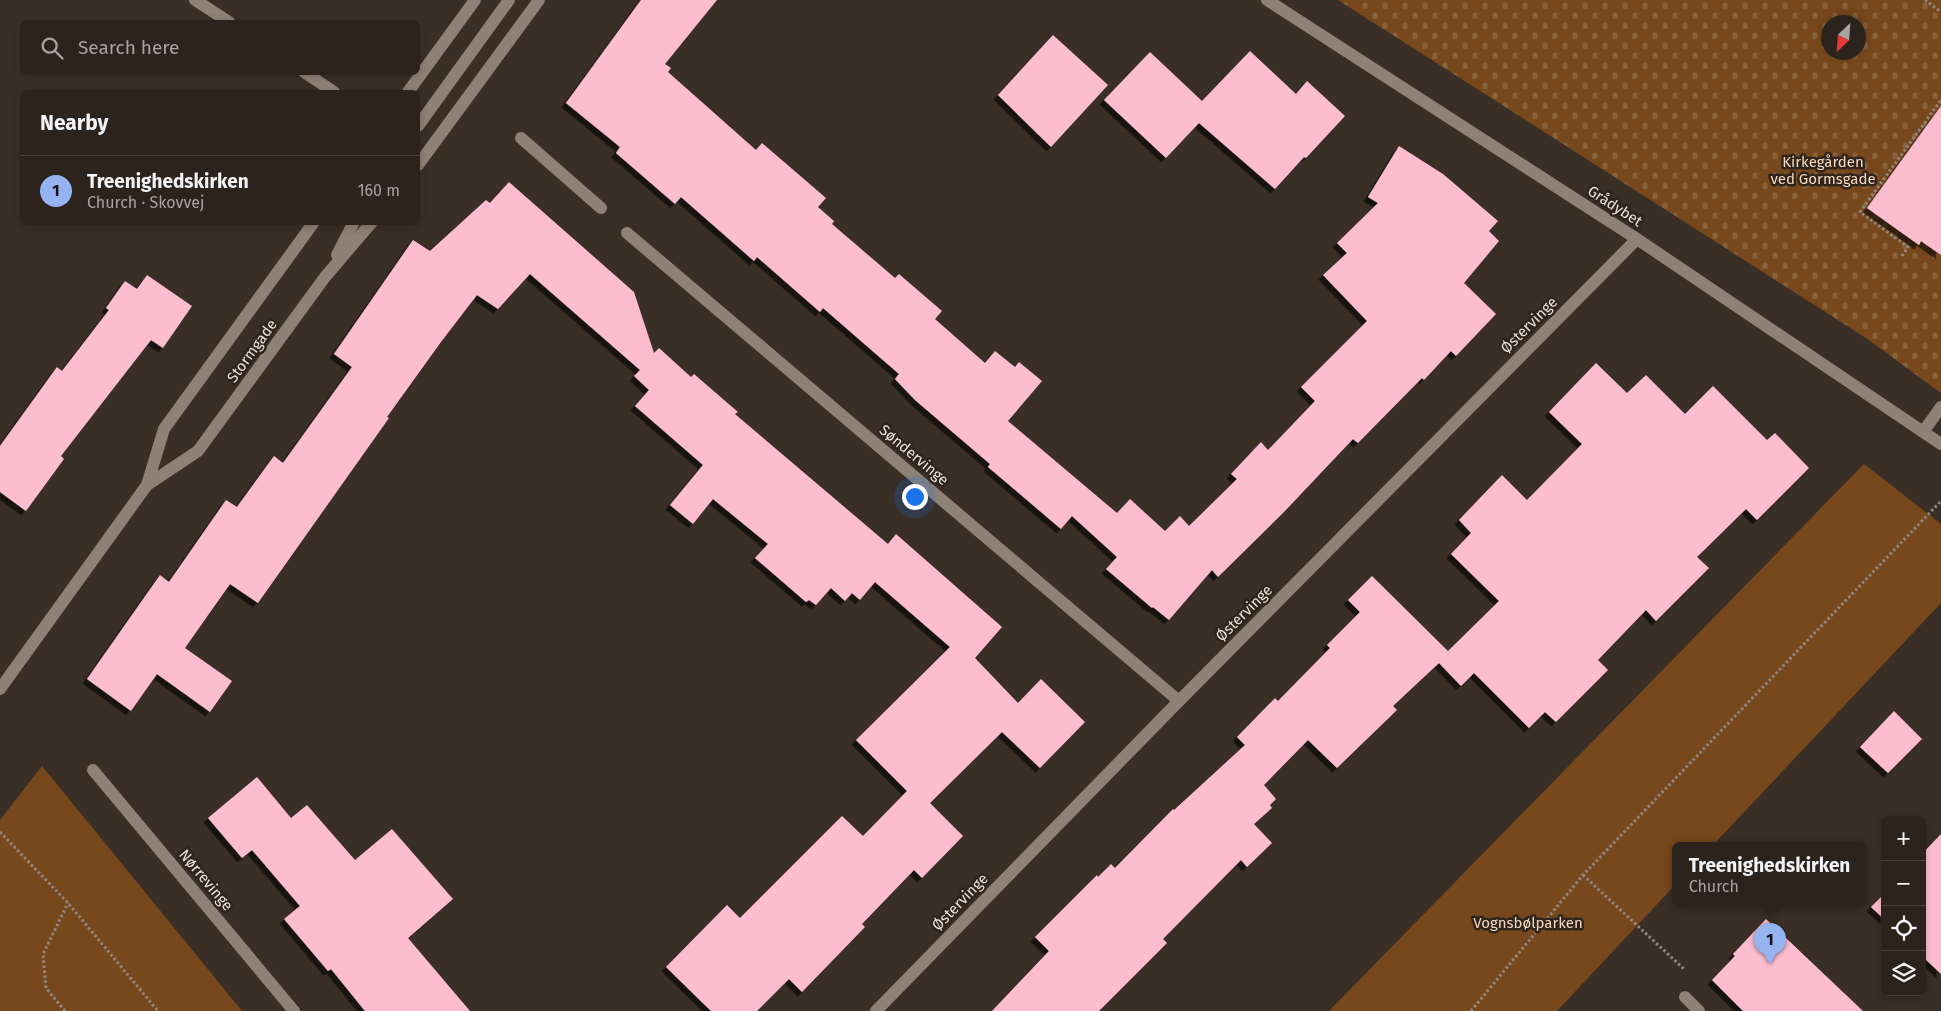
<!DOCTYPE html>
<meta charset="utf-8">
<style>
:root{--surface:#2c231c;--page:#382f29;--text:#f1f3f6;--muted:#a6a4a3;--line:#48403b;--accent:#95b2f1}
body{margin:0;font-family:"Fira Sans",sans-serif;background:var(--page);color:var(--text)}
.controls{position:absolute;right:15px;bottom:15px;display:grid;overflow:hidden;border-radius:8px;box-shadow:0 2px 8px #0003}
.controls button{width:45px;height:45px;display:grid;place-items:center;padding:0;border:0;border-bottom:1px solid var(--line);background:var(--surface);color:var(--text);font:25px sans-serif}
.compass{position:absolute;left:1821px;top:15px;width:45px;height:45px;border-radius:50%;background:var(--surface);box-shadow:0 2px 8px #0003;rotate:205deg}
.you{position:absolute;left:914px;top:496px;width:18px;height:18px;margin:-12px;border:4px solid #fff;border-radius:50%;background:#1a73e8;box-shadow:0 0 0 8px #1a73e833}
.badge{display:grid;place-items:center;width:32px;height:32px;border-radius:50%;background:var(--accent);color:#111;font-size:16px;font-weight:700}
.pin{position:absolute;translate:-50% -41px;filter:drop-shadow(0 1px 2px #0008)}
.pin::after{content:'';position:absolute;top:26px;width:18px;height:15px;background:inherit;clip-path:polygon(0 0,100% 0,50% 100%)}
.popup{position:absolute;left:1672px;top:842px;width:195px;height:65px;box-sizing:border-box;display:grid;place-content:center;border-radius:8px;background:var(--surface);filter:drop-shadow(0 1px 4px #0005);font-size:16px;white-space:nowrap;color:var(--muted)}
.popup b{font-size:19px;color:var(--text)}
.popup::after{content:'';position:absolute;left:50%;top:100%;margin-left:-10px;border:10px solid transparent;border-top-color:var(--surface)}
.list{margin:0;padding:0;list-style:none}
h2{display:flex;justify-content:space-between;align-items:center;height:65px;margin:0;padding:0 20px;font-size:21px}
h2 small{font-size:16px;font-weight:400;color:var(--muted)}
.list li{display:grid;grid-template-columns:32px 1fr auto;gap:15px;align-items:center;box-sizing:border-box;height:70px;padding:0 20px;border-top:1px solid var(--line)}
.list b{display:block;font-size:19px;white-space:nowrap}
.list p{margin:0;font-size:16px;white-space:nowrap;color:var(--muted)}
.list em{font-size:16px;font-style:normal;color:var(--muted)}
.icon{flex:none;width:28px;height:28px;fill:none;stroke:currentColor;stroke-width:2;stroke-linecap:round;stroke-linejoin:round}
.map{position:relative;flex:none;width:1941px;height:1011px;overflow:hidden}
.search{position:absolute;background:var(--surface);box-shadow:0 2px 8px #0003;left:20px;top:20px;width:400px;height:55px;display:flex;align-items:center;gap:12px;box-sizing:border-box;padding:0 18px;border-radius:8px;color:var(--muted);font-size:19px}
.panel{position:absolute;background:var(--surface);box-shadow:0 2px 8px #0003;left:20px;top:90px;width:400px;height:135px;border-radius:8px}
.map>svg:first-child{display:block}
.cemetery{fill:url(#cemetery-stones);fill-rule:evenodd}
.park{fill:#77481c}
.building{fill:#fdbdd1;filter:url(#shadow)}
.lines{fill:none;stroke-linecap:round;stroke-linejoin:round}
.path{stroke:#918780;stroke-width:3;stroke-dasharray:2.5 2.5;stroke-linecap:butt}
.service{stroke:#8e8176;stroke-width:12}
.minor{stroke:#8e8176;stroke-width:12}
.tertiary{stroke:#8e8176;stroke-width:12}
.labels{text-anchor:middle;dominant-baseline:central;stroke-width:5;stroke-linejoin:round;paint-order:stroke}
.park-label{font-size:15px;fill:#fad9bf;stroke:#2f251c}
.street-label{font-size:15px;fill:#e9e2dc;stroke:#2f251c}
</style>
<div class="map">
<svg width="1941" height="1011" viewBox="0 0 1941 1011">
<defs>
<pattern id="cemetery-stones" width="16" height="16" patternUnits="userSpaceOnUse" patternTransform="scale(1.25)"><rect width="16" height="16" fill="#77481c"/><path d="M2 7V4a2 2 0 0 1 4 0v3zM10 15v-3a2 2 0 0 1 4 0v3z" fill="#8a623c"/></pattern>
<filter id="shadow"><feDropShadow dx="-4.5" dy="4.5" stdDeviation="0" flood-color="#0009"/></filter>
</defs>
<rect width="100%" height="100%" fill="#3a2f26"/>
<path class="cemetery" d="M1338,0H1941V393L1866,338ZM1828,22H1858V52H1828Z"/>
<g class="park">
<path d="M1864,464L1941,524V603L1713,845H1676V884L1557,1011H1329Z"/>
<path d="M42,766L242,1011H0V820Z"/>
</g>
<g class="building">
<path d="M641,0H717L665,64L671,68L668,72L756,150L762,143L826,198L818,207L834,221L832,224L895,278L899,274L942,311L935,319L985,363L995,351L1015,367L1019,362L1042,381L1008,421L1117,513L1130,499L1165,531L1180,516L1189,526L1237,479L1231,474L1261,442L1268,450L1315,401L1301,387L1367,321L1323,275L1347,253L1337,243L1378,203L1368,197L1399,146L1443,174L1498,221L1489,231L1499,241L1464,283L1496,314L1456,356L1451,351L1424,380L1422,378L1358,443L1353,439L1284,512L1218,577L1212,570L1169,620L1153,607L1152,608L1106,569L1117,557L1072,516L1061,529L988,467L990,464L915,400L895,379L899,374L823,308L820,312L757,257L754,261L681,197L675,204L616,153L620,147L566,103Z"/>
<path d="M1053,35L1108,85L1051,147L998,95Z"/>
<path d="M1250,51L1296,94L1307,81L1345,116L1306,158L1304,157L1275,189L1199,123L1166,158L1104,100L1150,52L1202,101Z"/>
<path d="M1941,106V255L1921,241L1919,245L1867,208Z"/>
<path d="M509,182L634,292L654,353L659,348L691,377L694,374L738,412L735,414L888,544L896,534L1002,627L975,658L1018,703L1041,679L1085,722L1040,768L1002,732L930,803L963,836L922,878L914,870L862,924L865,927L802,992L789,979L757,1011H711L666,967L727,905L740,918L842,816L863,836L907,791L856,740L950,647L875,582L860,600L852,593L845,601L831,588L816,605L809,600L806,602L755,558L768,544L713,499L693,524L670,505L703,465L635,406L649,390L634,376L640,370L530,274L498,309L477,295L441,342L387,417L389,418L258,603L230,584L185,648L232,681L210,712L157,674L131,711L87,679L160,575L169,582L226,500L237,507L274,456L283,463L352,367L334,354L413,240L430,251L486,200L490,203Z"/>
<path d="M147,275L192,306L163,348L151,340L61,456L64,459L26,511L0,492V446L57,367L62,371L109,310L106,308L125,281L137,289Z"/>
<path d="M1596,363L1627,393L1646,375L1685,414L1713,386L1767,440L1775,433L1809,468L1757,520L1746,509L1697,557L1709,568L1656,621L1646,610L1598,660L1608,670L1556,722L1545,712L1529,728L1474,673L1461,686L1439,663L1393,706L1397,710L1337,768L1308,740L1264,785L1276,799L1270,805L1272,808L1254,824L1272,843L1247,867L1241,860L1163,939L1167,943L1099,1011H992L1049,951L1035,937L1097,875L1098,877L1111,864L1115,868L1173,809L1174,810L1245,745L1237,737L1275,698L1278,701L1330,648L1327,645L1360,612L1348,600L1372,576L1448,651L1499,601L1451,554L1471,533L1459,520L1502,475L1527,500L1582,444L1549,412Z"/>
<path d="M1894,711L1922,739L1888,773L1860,747Z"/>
<path d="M257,777L291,818L307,805L355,860L392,829L453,899L408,938L470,1011H365L331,969L328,971L284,919L300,906L252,850L242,858L208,818Z"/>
<path d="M1941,834V974L1922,956V854Z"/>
<path d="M1885,893V920L1871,907Z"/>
<path d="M1766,919L1863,1011H1743L1712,980L1735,956L1733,954Z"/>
</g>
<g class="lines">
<g class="path">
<path d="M1925,0L1941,12"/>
<path d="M1902,256L1908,247L1860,212L1941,100"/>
<path d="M0,832L68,903L158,1011"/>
<path d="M1583,875L1685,970"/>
<path d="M65,1011L46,988L43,954L68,903"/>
<path d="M1471,1011L1583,875L1941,501"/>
</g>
<g class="service">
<path d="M195,0L229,22"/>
<path d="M304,72L334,92"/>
<path d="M1923,432L1941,407"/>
</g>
<g class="minor">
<path d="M521,138L601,208"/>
<path d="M627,233L1179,701"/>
<path d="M93,770L294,1011"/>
<path d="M1685,997L1699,1011"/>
<path d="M876,1011L1179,701L1637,239"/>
</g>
<g class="tertiary">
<path d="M1267,0L1637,239L1941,444"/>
<path d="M408,92L475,0"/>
<path d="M418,126L509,0"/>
<path d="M418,165L539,0"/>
<path d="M337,255L354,222"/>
<path d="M147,485L198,451L325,277L372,222"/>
<path d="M0,689L147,485L164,429L314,222"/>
</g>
</g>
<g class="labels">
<g class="park-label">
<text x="1823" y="162">Kirkegården<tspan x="1823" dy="17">ved Gormsgade</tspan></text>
<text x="1528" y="923">Vognsbølparken</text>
</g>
<g class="street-label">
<text transform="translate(1615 206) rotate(33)">Grådybet</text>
<text transform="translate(1529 325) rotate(-45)">Østervinge</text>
<text transform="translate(252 351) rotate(-54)">Stormgade</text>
<text transform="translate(914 455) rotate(40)">Søndervinge</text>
<text transform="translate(1244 613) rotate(-45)">Østervinge</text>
<text transform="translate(206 880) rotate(50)">Nørrevinge</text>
<text transform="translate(960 902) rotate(-46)">Østervinge</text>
</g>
</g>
</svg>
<div class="controls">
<button>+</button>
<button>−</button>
<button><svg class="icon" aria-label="locate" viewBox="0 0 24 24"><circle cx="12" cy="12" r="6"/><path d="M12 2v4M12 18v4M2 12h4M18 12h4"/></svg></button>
<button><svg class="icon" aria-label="layers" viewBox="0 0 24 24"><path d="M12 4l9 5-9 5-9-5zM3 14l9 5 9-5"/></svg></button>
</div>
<svg class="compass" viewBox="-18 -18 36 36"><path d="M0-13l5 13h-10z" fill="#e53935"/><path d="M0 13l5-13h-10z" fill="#a6a4a3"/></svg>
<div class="you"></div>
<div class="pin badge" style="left:1770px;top:964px">1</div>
<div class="popup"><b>Treenighedskirken</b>Church</div>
<div class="search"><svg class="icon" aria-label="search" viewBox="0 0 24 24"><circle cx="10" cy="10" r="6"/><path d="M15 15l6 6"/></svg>Search here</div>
<section class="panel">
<h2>Nearby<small></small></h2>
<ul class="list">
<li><span class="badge">1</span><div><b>Treenighedskirken</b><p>Church · Skovvej</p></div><em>160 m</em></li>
</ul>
</section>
</div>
